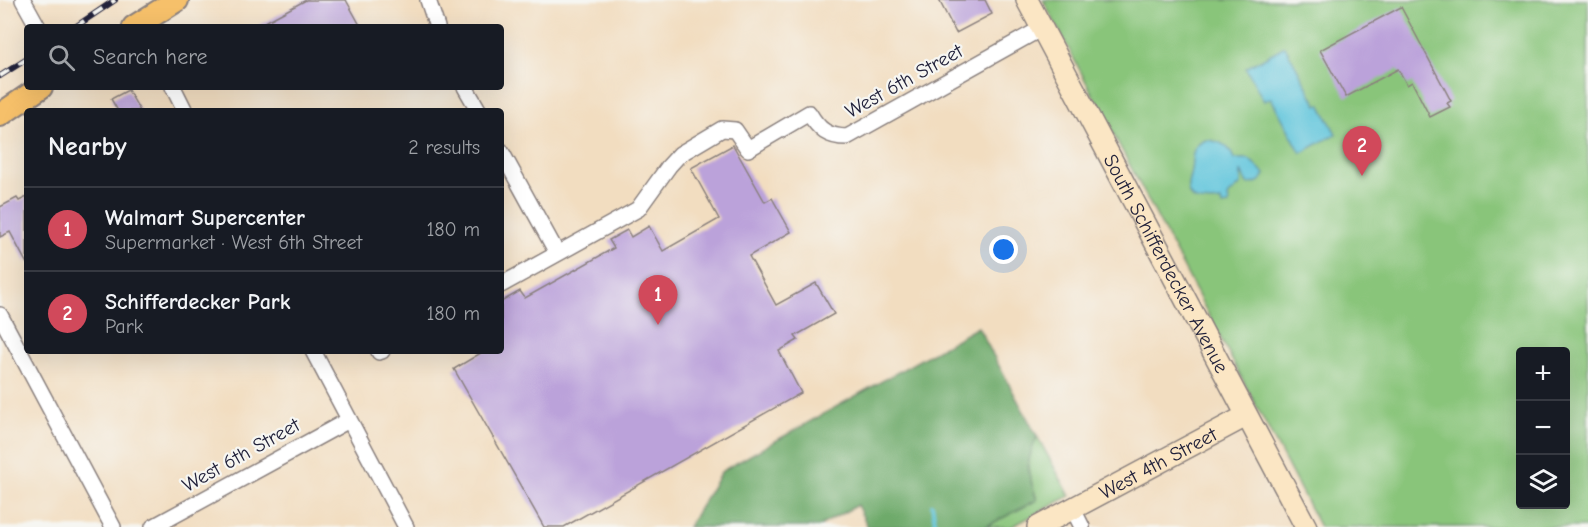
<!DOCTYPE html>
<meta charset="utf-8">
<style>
:root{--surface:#171b24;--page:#242831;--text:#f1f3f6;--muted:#9ea1a6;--line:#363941;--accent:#d1495b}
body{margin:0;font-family:"Comic Neue",sans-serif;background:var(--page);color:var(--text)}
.controls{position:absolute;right:18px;bottom:18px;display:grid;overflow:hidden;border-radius:6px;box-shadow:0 6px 24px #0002}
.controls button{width:54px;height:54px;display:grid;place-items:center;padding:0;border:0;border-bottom:2px solid var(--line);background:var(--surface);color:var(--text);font:30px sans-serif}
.you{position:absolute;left:1004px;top:250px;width:21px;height:21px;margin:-15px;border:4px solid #fff;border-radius:50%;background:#1a73e8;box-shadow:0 0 0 9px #1a73e833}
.badge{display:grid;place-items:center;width:39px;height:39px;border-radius:50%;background:var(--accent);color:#fff;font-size:20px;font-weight:700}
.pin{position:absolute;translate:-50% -50px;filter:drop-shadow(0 2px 3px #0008)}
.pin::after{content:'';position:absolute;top:32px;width:21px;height:18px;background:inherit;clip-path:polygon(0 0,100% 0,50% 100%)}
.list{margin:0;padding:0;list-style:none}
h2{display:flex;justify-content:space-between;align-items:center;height:78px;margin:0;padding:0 24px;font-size:26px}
h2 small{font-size:20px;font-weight:400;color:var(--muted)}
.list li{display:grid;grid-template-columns:39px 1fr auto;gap:18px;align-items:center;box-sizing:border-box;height:84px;padding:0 24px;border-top:2px solid var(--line)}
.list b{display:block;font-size:22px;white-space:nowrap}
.list p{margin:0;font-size:20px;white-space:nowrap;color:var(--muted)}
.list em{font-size:20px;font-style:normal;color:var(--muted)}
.icon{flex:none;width:33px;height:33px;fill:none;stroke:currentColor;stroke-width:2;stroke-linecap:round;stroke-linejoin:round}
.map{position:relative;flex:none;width:1588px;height:527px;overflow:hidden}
.search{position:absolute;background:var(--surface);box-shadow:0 6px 24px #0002;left:24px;top:24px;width:480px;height:66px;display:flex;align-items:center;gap:15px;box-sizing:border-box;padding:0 21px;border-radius:6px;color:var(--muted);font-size:22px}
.panel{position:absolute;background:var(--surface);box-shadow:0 6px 24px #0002;left:24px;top:108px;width:480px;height:246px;border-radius:6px}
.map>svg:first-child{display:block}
.green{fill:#89c57a;stroke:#56745a;stroke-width:1.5;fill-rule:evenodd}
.forest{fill:#6eaa6a;stroke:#486652;stroke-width:1.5}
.water{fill:#5dc4db;stroke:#40738b;stroke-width:1.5}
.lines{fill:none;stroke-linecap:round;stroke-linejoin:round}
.stream{stroke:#5dc4db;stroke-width:4}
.building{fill:#bba2da}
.street-casing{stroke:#8a807e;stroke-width:18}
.secondary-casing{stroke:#8a807e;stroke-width:24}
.primary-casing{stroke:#8a807e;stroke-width:26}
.street{stroke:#fff;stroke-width:15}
.secondary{stroke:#fbe6c4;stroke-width:21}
.primary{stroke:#f6c06b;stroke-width:22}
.rail-casing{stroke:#22223b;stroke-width:6}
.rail{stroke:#f6f6f2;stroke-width:4;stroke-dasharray:11;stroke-linecap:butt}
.labels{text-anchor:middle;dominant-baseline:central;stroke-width:4.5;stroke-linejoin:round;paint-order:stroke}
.street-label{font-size:20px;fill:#22223b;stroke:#f6f6f2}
</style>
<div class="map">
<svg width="1588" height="527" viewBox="0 0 1588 527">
<rect width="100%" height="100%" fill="#f6f6f2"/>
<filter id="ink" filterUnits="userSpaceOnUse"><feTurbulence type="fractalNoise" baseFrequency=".0167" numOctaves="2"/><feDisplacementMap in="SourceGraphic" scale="12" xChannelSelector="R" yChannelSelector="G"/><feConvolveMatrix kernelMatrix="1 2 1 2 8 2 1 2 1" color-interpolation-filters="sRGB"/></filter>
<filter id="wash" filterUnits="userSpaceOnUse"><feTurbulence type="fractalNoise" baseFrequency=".008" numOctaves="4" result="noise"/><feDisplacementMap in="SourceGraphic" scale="24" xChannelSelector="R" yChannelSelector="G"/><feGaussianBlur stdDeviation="1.35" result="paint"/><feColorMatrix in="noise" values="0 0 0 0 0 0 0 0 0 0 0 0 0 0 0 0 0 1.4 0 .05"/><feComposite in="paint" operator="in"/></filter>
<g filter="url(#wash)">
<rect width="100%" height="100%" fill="#f2ddc0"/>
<g class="green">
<path d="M1043,0H1588V527H1320ZM1520,352H1566V504H1520Z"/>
<path d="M1037,436L1070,496L1011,527H985L1037,500C1027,468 1024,467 1037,436Z"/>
</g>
<path class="forest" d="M978,327L1037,436C1024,468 1027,468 1037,500L985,527H868L857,505L818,527H688L722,471Z"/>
<g class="water">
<path d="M1285,46L1317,105L1320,104L1336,134L1301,153L1271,98L1264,101L1246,68Z"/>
<path d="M1206,140C1220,141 1229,145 1234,159H1249L1265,174C1262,182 1255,184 1247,184L1241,171V184L1228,196L1229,205L1222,206L1221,201C1209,202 1186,205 1188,185C1188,181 1190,176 1191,171C1193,157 1190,146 1206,140Z"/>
</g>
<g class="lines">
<path class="stream" d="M932,505L936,527"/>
</g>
<g id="blocks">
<g class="building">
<path d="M306,0H346L361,27H256Z"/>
<path d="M939,0H985L992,14L956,33Z"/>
<path d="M1401,7L1451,101L1447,103L1450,107L1430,117L1412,82L1407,85L1398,69L1346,97L1320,50Z"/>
<path d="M128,90L140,111H118L111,99Z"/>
<path d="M733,145L765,202L772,198L791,232L749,256L776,305L816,283L834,314L795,336L798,340L779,351L801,393L564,527H544L454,369L484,351H501V302L520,291L525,298L614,248L609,240L627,230L631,237L649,226L663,251L719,219L691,168Z"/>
<path d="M27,197V264L10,232L0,237V207L17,198L19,201Z"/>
</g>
</g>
</g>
<g filter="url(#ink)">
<use href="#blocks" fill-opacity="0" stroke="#8a807e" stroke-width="1.5"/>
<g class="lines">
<defs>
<g id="street">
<path d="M23,0L38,27"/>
<path d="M428,0L437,27"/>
<path d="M173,87L185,111"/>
<path d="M465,87L479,111"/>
<path d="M501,151L557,253"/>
<path d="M501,285L638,209L669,166L680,154L722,129L735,130L748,149L809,113C819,130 828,137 847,137L1042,28"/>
<path d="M0,315L113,527"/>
<path d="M313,351L406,527"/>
<path d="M379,352L382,351"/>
<path d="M1073,509L1082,527"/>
<path d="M153,527L349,420"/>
</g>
<g id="secondary">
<path id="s1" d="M1027,0L1306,527"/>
<path id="s2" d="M1038,527L1246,416"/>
</g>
<g id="primary">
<path d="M134,27L177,0"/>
<path d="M0,115L41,87"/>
</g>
</defs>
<use href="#street" class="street-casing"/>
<use href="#secondary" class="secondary-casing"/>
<use href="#primary" class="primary-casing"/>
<use href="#street" class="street"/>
<use href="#secondary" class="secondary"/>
<use href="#primary" class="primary"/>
<defs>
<g id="rail">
<path d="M75,27L115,0"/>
<path d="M0,76L27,59"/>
</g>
</defs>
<use href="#rail" class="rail-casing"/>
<use href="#rail" class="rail"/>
</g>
</g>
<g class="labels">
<g class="street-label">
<text transform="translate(904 81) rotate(-29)">West 6th Street</text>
<text stroke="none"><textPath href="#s1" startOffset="298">South Schifferdecker Avenue</textPath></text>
<text transform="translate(241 455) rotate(-29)">West 6th Street</text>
<text stroke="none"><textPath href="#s2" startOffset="136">West 4th Street</textPath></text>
</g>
</g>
</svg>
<div class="controls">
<button>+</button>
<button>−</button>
<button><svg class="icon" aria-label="layers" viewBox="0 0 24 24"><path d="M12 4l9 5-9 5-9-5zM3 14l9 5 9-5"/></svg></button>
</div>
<div class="you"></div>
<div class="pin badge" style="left:658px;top:325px">1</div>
<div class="pin badge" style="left:1362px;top:176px">2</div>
<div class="search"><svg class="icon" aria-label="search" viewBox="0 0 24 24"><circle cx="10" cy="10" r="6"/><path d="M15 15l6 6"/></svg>Search here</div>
<section class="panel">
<h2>Nearby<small>2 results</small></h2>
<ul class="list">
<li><span class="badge">1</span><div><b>Walmart Supercenter</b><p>Supermarket · West 6th Street</p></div><em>180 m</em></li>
<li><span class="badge">2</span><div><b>Schifferdecker Park</b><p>Park</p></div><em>180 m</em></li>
</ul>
</section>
</div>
